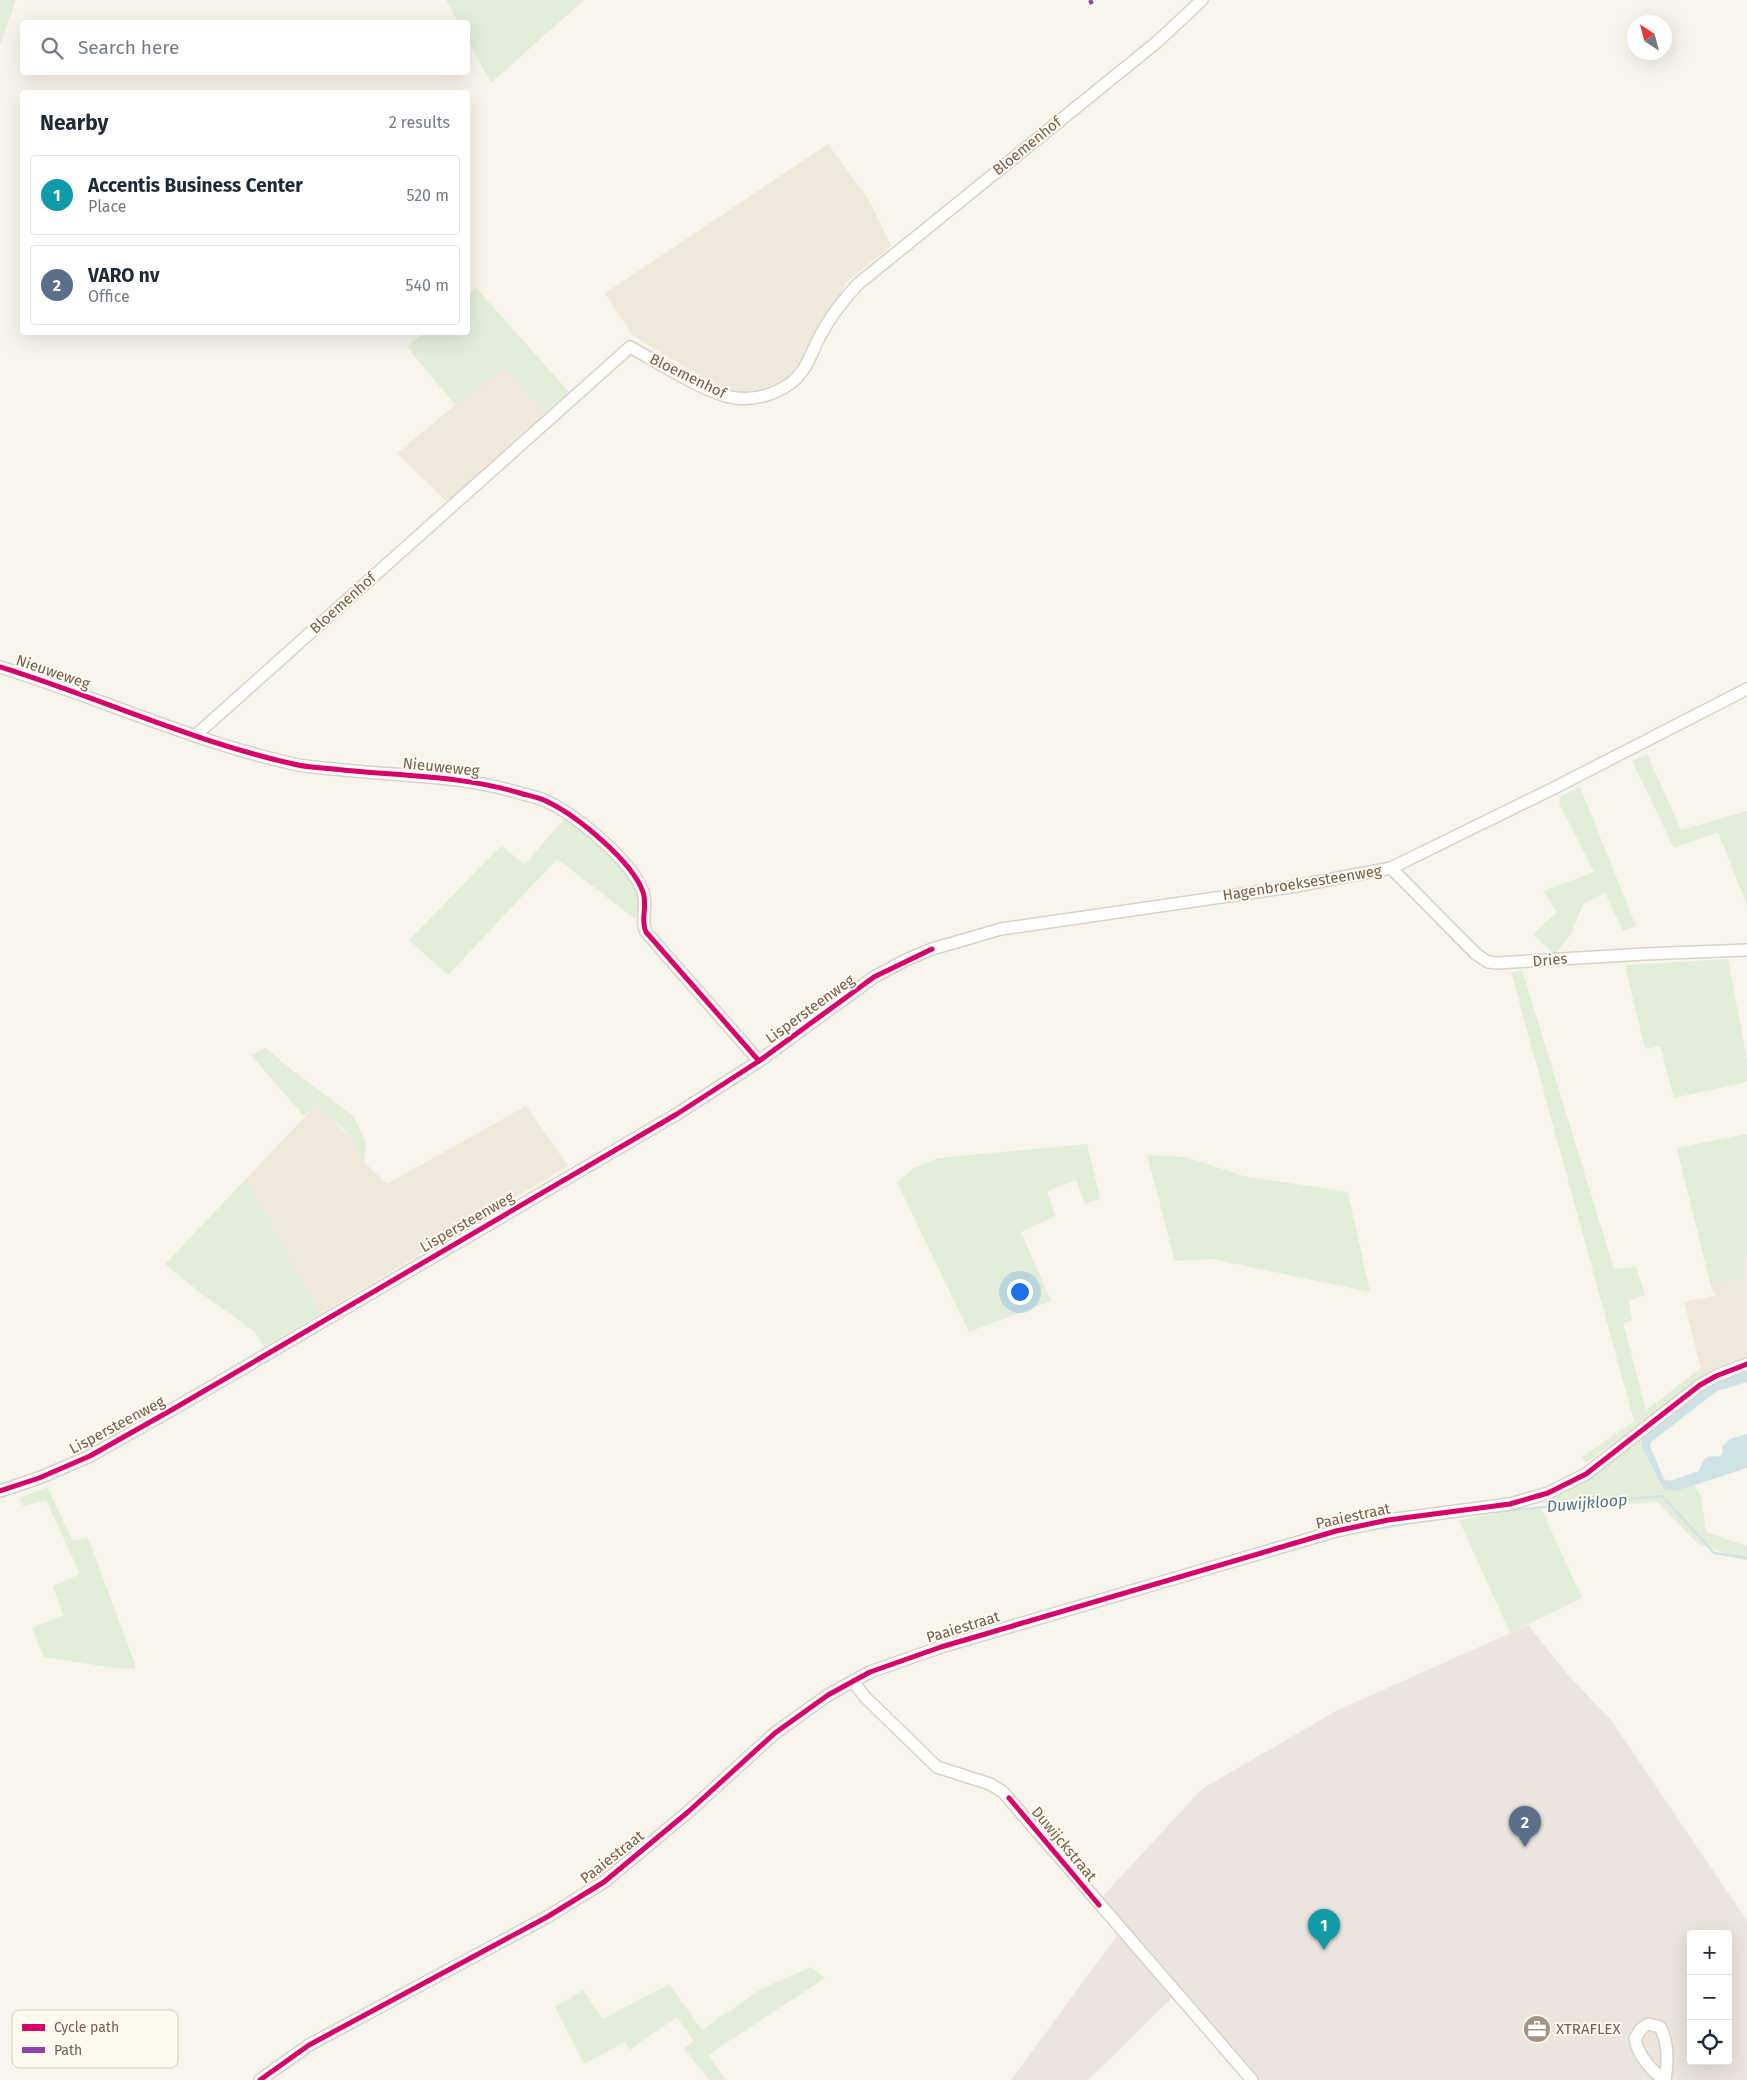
<!DOCTYPE html>
<meta charset="utf-8">
<style>
:root{--surface:#fff;--page:#f2f2f3;--text:#1f2937;--muted:#747a83;--line:#e0e1e3;--accent:#d93025}
body{margin:0;font-family:"Fira Sans",sans-serif;background:var(--page);color:var(--text)}
.controls{position:absolute;right:15px;bottom:15px;display:grid;overflow:hidden;border-radius:5px;box-shadow:0 5px 20px #0002}
.controls button{width:45px;height:45px;display:grid;place-items:center;padding:0;border:0;border-bottom:1px solid var(--line);background:var(--surface);color:var(--text);font:25px sans-serif}
.compass{position:absolute;left:1627px;top:15px;width:45px;height:45px;border-radius:50%;background:var(--surface);box-shadow:0 5px 20px #0002;rotate:324deg}
.you{position:absolute;left:1019px;top:1291px;width:18px;height:18px;margin:-12px;border:4px solid #fff;border-radius:50%;background:#1a73e8;box-shadow:0 0 0 8px #1a73e833}
.badge{display:grid;place-items:center;width:32px;height:32px;border-radius:50%;background:var(--accent);color:#fff;font-size:16px;font-weight:700}
.pin{position:absolute;translate:-50% -41px;filter:drop-shadow(0 1px 2px #0008)}
.pin::after{content:'';position:absolute;top:26px;width:18px;height:15px;background:inherit;clip-path:polygon(0 0,100% 0,50% 100%)}
.list{margin:0;padding:0;list-style:none}
h2{display:flex;justify-content:space-between;align-items:center;height:65px;margin:0;padding:0 20px;font-size:21px}
h2 small{font-size:16px;font-weight:400;color:var(--muted)}
.list li{display:grid;grid-template-columns:32px 1fr auto;gap:15px;align-items:center;box-sizing:border-box;height:80px;margin:0 10px 10px;padding:0 10px;border:1px solid var(--line);border-radius:5px}
.list b{display:block;font-size:19px;white-space:nowrap}
.list p{margin:0;font-size:16px;white-space:nowrap;color:var(--muted)}
.list em{font-size:16px;font-style:normal;color:var(--muted)}
.icon{flex:none;width:28px;height:28px;fill:none;stroke:currentColor;stroke-width:2;stroke-linecap:round;stroke-linejoin:round}
.map{position:relative;flex:none;width:1747px;height:2080px;overflow:hidden}
.search{position:absolute;background:var(--surface);box-shadow:0 5px 20px #0002;left:20px;top:20px;width:450px;height:55px;display:flex;align-items:center;gap:12px;box-sizing:border-box;padding:0 18px;border-radius:5px;color:var(--muted);font-size:19px}
.panel{position:absolute;background:var(--surface);box-shadow:0 5px 20px #0002;left:20px;top:90px;width:450px;height:245px;border-radius:5px}
.map>svg:first-child{display:block}
.residential{fill:#f0e9db}
.industrial{fill:#ebe5de;fill-rule:evenodd}
.green{fill:#e3eed9}
.water{fill:#cfe3e7}
.lines{fill:none;stroke-linecap:round;stroke-linejoin:round}
.stream{stroke:#cfe3e7;stroke-width:2.5}
.minor-casing{stroke:#d7d2cb;stroke-width:14}
.minor{stroke:#fefefc;stroke-width:11}
.quiet{stroke:#8e44ad;stroke-width:4;stroke-dasharray:8 4;stroke-linecap:butt}
.cycleway-casing{stroke:#fefaf0;stroke-width:8}
.cycleway{stroke:#d6006c;stroke-width:5}
.labels{text-anchor:middle;dominant-baseline:central;stroke-width:4;stroke-linejoin:round;paint-order:stroke}
.street-label{font-size:15px;fill:#76604d;stroke:#fefaf0}
.poi-label{font-size:15px;fill:#76604d;stroke:#fefaf0;text-anchor:start}
.water-label{font-size:16px;font-style:italic;fill:#477688;stroke:#fefaf0}
.key{fill:#fefaf0;stroke:#d5ccbf;stroke-width:1}
.key-label{font-size:14px;fill:#76604d}
</style>
<div class="map">
<svg width="1747" height="2080" viewBox="0 0 1747 2080">
<rect width="100%" height="100%" fill="#f8f5ed"/>
<g class="residential">
<path d="M828,144L869,200L891,246L846,283L796,373L783,383L764,389L743,393L724,390L633,336L605,293Z"/>
<path d="M503,366L547,414L448,503L397,453Z"/>
<path d="M316,1105L328,1113L352,1141L357,1155L387,1184L526,1106L568,1166L320,1314L247,1178Z"/>
<path d="M1747,1256V1360L1703,1377L1684,1302L1715,1296L1711,1286L1745,1279L1740,1257Z"/>
</g>
<path class="industrial" d="M1528,1625L1568,1675L1611,1720L1747,1921V2080H1247L1173,1997L1088,2080H1011L1119,1933L1097,1909L1103,1896L1202,1789L1336,1711ZM1691,1934H1728V2061H1691Z"/>
<g class="green">
<path d="M0,0H16L0,45Z"/>
<path d="M446,0H584L491,83L468,40V22H458Z"/>
<path d="M476,288L570,393L547,414L503,367L456,406L407,347L424,333L468,332V296Z"/>
<path d="M1647,754L1681,830L1747,811V905L1718,832L1674,848L1632,761Z"/>
<path d="M1580,787L1636,926L1623,931L1605,893L1583,904L1571,934L1555,955L1533,934L1557,912L1543,891L1594,872L1559,803L1561,796Z"/>
<path d="M566,817L627,872L642,900V912L634,918L557,859L448,975L409,940L501,846L525,864Z"/>
<path d="M1728,959L1747,1059V1082L1674,1098L1660,1046L1645,1049L1625,965Z"/>
<path d="M1522,970L1614,1269L1636,1267L1645,1295L1629,1301L1632,1321L1623,1323L1646,1410L1701,1368L1703,1377L1586,1463L1582,1457L1634,1421L1511,972Z"/>
<path d="M266,1048L293,1071L353,1116L366,1142L364,1162C357,1155 356,1150 352,1142C346,1129 328,1113 316,1105L304,1116L251,1055Z"/>
<path d="M1747,1134V1256L1741,1258L1745,1279L1711,1286L1677,1148Z"/>
<path d="M1087,1144L1100,1199L1085,1204L1076,1180L1047,1191L1055,1216L1021,1232L1051,1301L969,1332L897,1182L914,1168L938,1158Z"/>
<path d="M1147,1155L1186,1157L1244,1176L1348,1192L1370,1292L1212,1259L1175,1261Z"/>
<path d="M247,1178L320,1314L264,1347L255,1332L202,1294L165,1264Z"/>
<path d="M1722,1378L1679,1409L1641,1446L1662,1489L1676,1491L1694,1485L1701,1496L1706,1532L1747,1546V1560L1738,1559L1697,1543L1658,1502L1557,1510L1552,1499L1568,1491L1687,1398Z"/>
<path d="M47,1487L73,1541L88,1538L134,1661L135,1669L115,1668L44,1657L32,1628L63,1615L53,1586L80,1574L46,1500L23,1506L19,1498Z"/>
<path d="M1540,1506L1582,1598L1510,1633L1459,1520Z"/>
<path d="M811,1967L825,1978L708,2055L726,2080H709L684,2048L694,2041L677,2017L629,2050L625,2042L584,2064L555,2007L583,1990L603,2019L669,1984L702,2030L761,1989Z"/>
</g>
<path class="water" d="M1747,1372V1382L1717,1391L1651,1442L1650,1446L1664,1479L1669,1481L1699,1471L1702,1463L1707,1457C1715,1455 1725,1461 1722,1447L1730,1439L1747,1434V1468L1676,1491L1663,1489L1641,1446L1643,1438L1707,1388L1722,1380Z"/>
<g class="lines">
<path class="stream" d="M1222,1570C1263,1558 1308,1542 1350,1534C1452,1513 1558,1506 1662,1496L1714,1553L1747,1558"/>
<defs>
<g id="minor">
<path d="M0,667C100,698 196,743 298,765C313,768 329,768 343,770C403,776 466,776 523,794C531,796 541,798 548,802C577,816 632,861 643,892C648,906 640,919 646,932L759,1061"/>
<path d="M196,735L630,347C656,361 708,395 736,398C760,401 790,390 803,370C810,360 814,347 820,336C830,317 843,300 858,284L1157,42L1202,0"/>
<path d="M1391,868L1476,954L1488,962L1497,963L1644,954L1747,950"/>
<path d="M0,1491L39,1478L90,1456L175,1408L677,1114L759,1061L874,977L906,960L932,949L1001,929L1291,887L1391,868L1554,788L1747,689"/>
<path d="M853,1681L865,1697L937,1767L990,1784L1003,1792L1252,2080"/>
<path d="M260,2080L309,2045L547,1917L604,1882L688,1812L775,1733L828,1695L870,1672L941,1647L1336,1531L1388,1520L1510,1504L1548,1493L1586,1474L1700,1385L1716,1376L1747,1364"/>
<path d="M1665,2080C1651,2071 1637,2054 1635,2038L1642,2028L1648,2024L1660,2027C1669,2043 1668,2062 1665,2080"/>
</g>
</defs>
<use href="#minor" class="minor-casing"/>
<use href="#minor" class="minor"/>
<path class="quiet" d="M1090,0L1092,4"/>
<defs>
<g id="cycleway">
<path d="M0,667C100,698 196,743 298,765C313,768 329,768 343,770C403,776 466,776 523,794C531,796 541,798 548,802C577,816 632,861 643,892C648,906 640,919 646,932L759,1061"/>
<path d="M0,1491L39,1478L90,1456L175,1408L677,1114L759,1061L874,977L932,949"/>
<path d="M1009,1798L1099,1905"/>
<path d="M260,2080L309,2045L547,1917L604,1882L688,1812L775,1733L828,1695L870,1672L941,1647L1336,1531L1388,1520L1510,1504L1548,1493L1586,1474L1700,1385L1716,1376L1747,1364"/>
</g>
</defs>
<use href="#cycleway" class="cycleway-casing"/>
<use href="#cycleway" class="cycleway"/>
</g>
<defs>
<symbol id="office-disc" viewBox="-11 -11 22 22"><circle r="9.5" fill="#a49485" stroke="#fefaf0"/><path d="M-6-3h4V-5.5h4V-3h4V5H-6ZM-1-4.5V-3h2v-1.5ZM-6 0V1H6V0Z" fill="#fff"/></symbol>
</defs>
<g fill-rule="evenodd">
<use href="#office-disc" x="1521" y="2013" width="32" height="32"/>
</g>
<g class="labels">
<g class="street-label">
<text transform="translate(1027 146) rotate(-39)">Bloemenhof</text>
<text transform="translate(688 376) rotate(26)">Bloemenhof</text>
<text transform="translate(343 603) rotate(-42)">Bloemenhof</text>
<text transform="translate(53 672) rotate(19)">Nieuweweg</text>
<text transform="translate(441 767) rotate(6)">Nieuweweg</text>
<text transform="translate(1302 883) rotate(-9)">Hagenbroeksesteenweg</text>
<text transform="translate(1550 960) rotate(-5)">Dries</text>
<text transform="translate(810 1009) rotate(-36)">Lispersteenweg</text>
<text transform="translate(467 1222) rotate(-30)">Lispersteenweg</text>
<text transform="translate(117 1425) rotate(-28)">Lispersteenweg</text>
<text transform="translate(1353 1516) rotate(-12)">Paaiestraat</text>
<text transform="translate(963 1627) rotate(-17)">Paaiestraat</text>
<text transform="translate(1064 1844) rotate(50)">Duwijckstraat</text>
<text transform="translate(612 1857) rotate(-38)">Paaiestraat</text>
</g>
<g class="poi-label">
<text x="1556" y="2029">XTRAFLEX</text>
</g>
<g class="water-label">
<text transform="translate(1587 1503) rotate(-5)">Duwijkloop</text>
</g>
</g>
<rect x="12" y="2010" width="166" height="58" rx="8" class="key"/>
<rect x="22" y="2024" width="23" height="7" fill="#d6006c"/>
<rect x="22" y="2047" width="23" height="6" fill="#8e44ad"/>
<g class="key-label">
<text x="54" y="2032">Cycle path</text>
<text x="54" y="2055">Path</text>
</g>
</svg>
<div class="controls">
<button>+</button>
<button>−</button>
<button><svg class="icon" aria-label="locate" viewBox="0 0 24 24"><circle cx="12" cy="12" r="6"/><path d="M12 2v4M12 18v4M2 12h4M18 12h4"/></svg></button>
</div>
<svg class="compass" viewBox="-18 -18 36 36"><path d="M0-13l5 13h-10z" fill="#e53935"/><path d="M0 13l5-13h-10z" fill="#747a83"/></svg>
<div class="you"></div>
<div class="pin badge" style="left:1324px;top:1950px;background:#0f9aa8">1</div>
<div class="pin badge" style="left:1525px;top:1847px;background:#5c6f8a">2</div>
<div class="search"><svg class="icon" aria-label="search" viewBox="0 0 24 24"><circle cx="10" cy="10" r="6"/><path d="M15 15l6 6"/></svg>Search here</div>
<section class="panel">
<h2>Nearby<small>2 results</small></h2>
<ul class="list">
<li><span class="badge" style="background:#0f9aa8">1</span><div><b>Accentis Business Center</b><p>Place</p></div><em>520 m</em></li>
<li><span class="badge" style="background:#5c6f8a">2</span><div><b>VARO nv</b><p>Office</p></div><em>540 m</em></li>
</ul>
</section>
</div>
